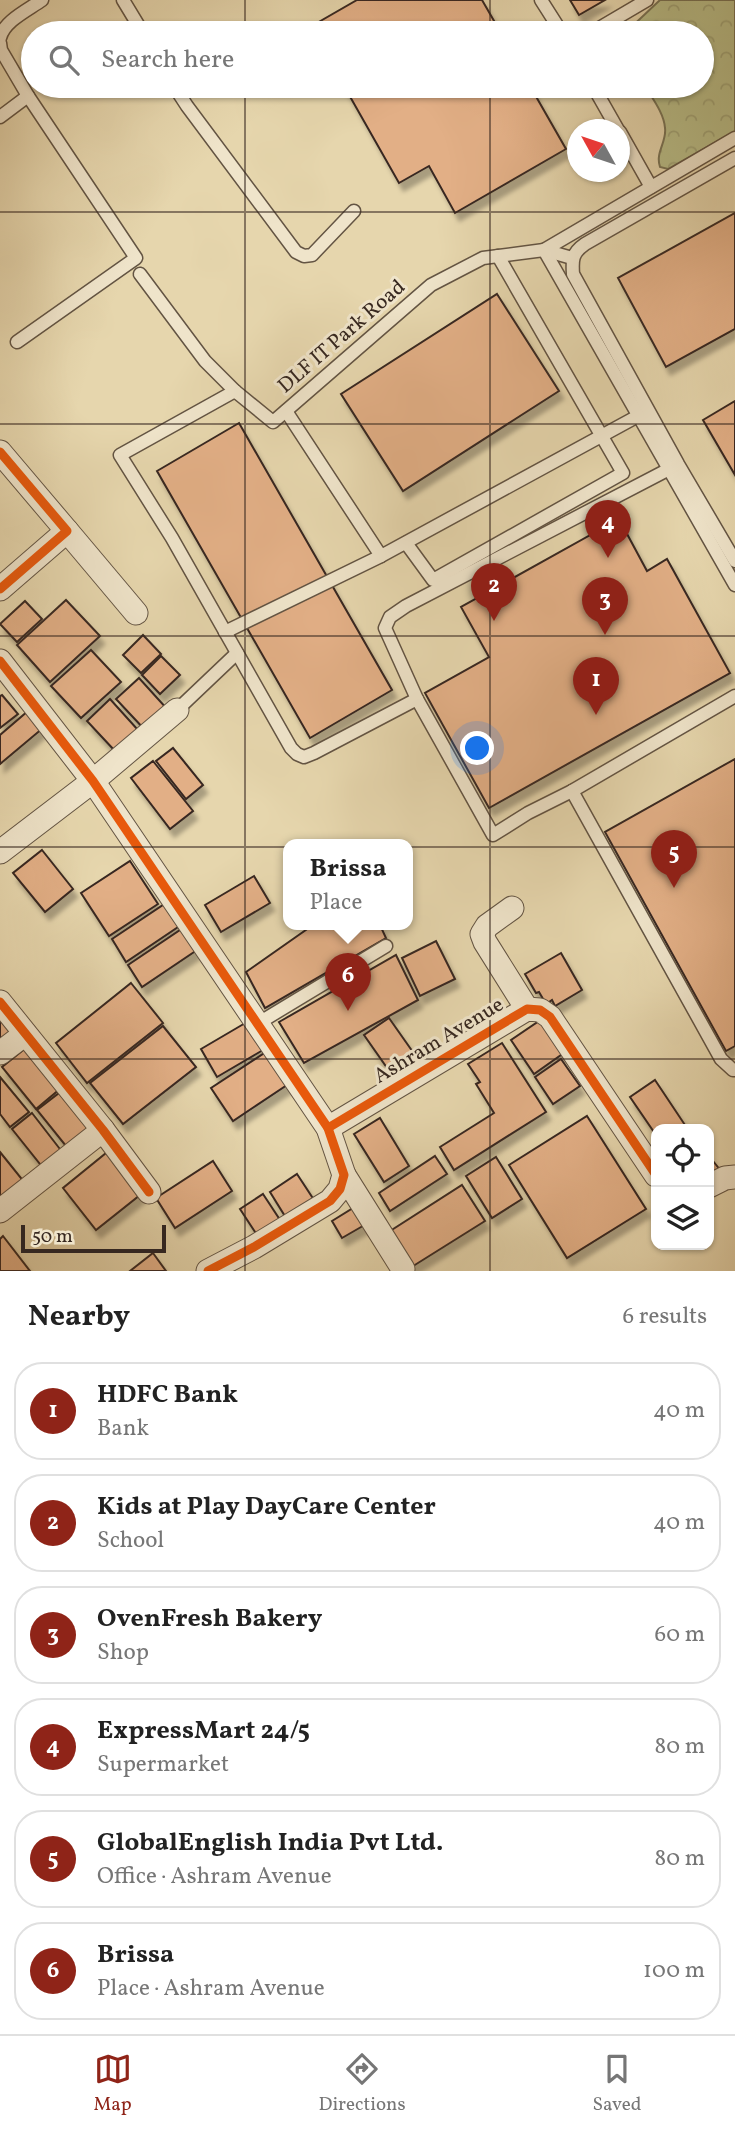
<!DOCTYPE html>
<meta charset="utf-8">
<style>
:root{--surface:#fff;--page:#f6f6f6;--text:#222;--muted:#767676;--line:#e0e0e0;--accent:#8f2418}
body{margin:0;font-family:Vollkorn,serif;background:var(--page);color:var(--text)}
.controls{position:absolute;right:21px;bottom:21px;display:grid;overflow:hidden;border-radius:14px;box-shadow:0 2px 5px #0004}
.controls button{width:63px;height:63px;display:grid;place-items:center;padding:0;border:0;border-bottom:2px solid var(--line);background:var(--surface);color:var(--text);font:35px sans-serif}
.compass{position:absolute;left:567px;top:119px;width:63px;height:63px;border-radius:50%;background:var(--surface);box-shadow:0 2px 5px #0004;rotate:310deg}
.scale{position:absolute;left:21px;bottom:18px;width:145px;box-sizing:border-box;padding-left:7px;border:4px solid #372820;border-top:0;font-size:19px;line-height:24px;white-space:nowrap;color:#372820;-webkit-text-stroke:5px #efe4ca;paint-order:stroke}
.you{position:absolute;left:478px;top:749px;width:24px;height:24px;margin:-18px;border:5px solid #fff;border-radius:50%;background:#1a73e8;box-shadow:0 0 0 10px #1a73e833}
.badge{display:grid;place-items:center;width:46px;height:46px;border-radius:50%;background:var(--accent);color:#fff;font-size:23px;font-weight:700}
.pin{position:absolute;translate:-50% -58px;filter:drop-shadow(0 2px 4px #0008)}
.pin::after{content:'';position:absolute;top:37px;width:24px;height:21px;background:inherit;clip-path:polygon(0 0,100% 0,50% 100%)}
.popup{position:absolute;left:283px;top:839px;width:130px;height:91px;box-sizing:border-box;display:grid;place-content:center;border-radius:14px;background:var(--surface);filter:drop-shadow(0 2px 5px #0005);font-size:23px;white-space:nowrap;color:var(--muted)}
.popup b{font-size:26px;color:var(--text)}
.popup::after{content:'';position:absolute;left:50%;top:100%;margin-left:-14px;border:14px solid transparent;border-top-color:var(--surface)}
.list{margin:0;padding:0;list-style:none}
h2{display:flex;justify-content:space-between;align-items:center;height:91px;margin:0;padding:0 28px;font-size:30px}
h2 small{font-size:23px;font-weight:400;color:var(--muted)}
.list li{display:grid;grid-template-columns:46px 1fr auto;gap:21px;align-items:center;box-sizing:border-box;height:98px;margin:0 14px 14px;padding:0 14px;border:2px solid var(--line);border-radius:28px}
.list b{display:block;font-size:26px;white-space:nowrap}
.list p{margin:0;font-size:23px;white-space:nowrap;color:var(--muted)}
.list em{font-size:23px;font-style:normal;color:var(--muted)}
.icon{flex:none;width:38px;height:38px;fill:none;stroke:currentColor;stroke-width:2;stroke-linecap:round;stroke-linejoin:round}
.map{position:relative;flex:none;width:735px;height:1271px;overflow:hidden}
.search{position:absolute;background:var(--surface);box-shadow:0 2px 5px #0004;left:21px;right:21px;top:21px;height:77px;display:flex;align-items:center;gap:18px;box-sizing:border-box;padding:0 24px;border-radius:38px;color:var(--muted);font-size:26px}
.sheet{height:763px;background:var(--surface)}
nav{display:flex;justify-content:space-around;align-items:center;box-sizing:border-box;height:98px;border-top:2px solid var(--line);background:var(--surface);font-size:19px;color:var(--muted)}
nav a{display:grid;justify-items:center;gap:4px}
nav .on{color:var(--accent)}
.map>svg:first-child{display:block}
.park{fill:url(#park-crowns);stroke:#787254;stroke-width:2}
.building{fill:#e2af86;stroke:#372820;stroke-width:2;filter:url(#shadow)}
.lines{fill:none;stroke-linecap:round;stroke-linejoin:round}
.service-casing{stroke:#635443;stroke-width:15}
.minor-casing{stroke:#635443;stroke-width:25}
.service{stroke:#efe4ca;stroke-width:12}
.minor{stroke:#efe4ca;stroke-width:23}
.cycleway-casing{stroke:#efe4ca;stroke-width:13}
.cycleway{stroke:#e8590c;stroke-width:9}
.grid{fill:none;stroke:#372820;stroke-width:2;stroke-opacity:0.55}
.labels{text-anchor:middle;dominant-baseline:central;stroke-width:6;stroke-linejoin:round;paint-order:stroke}
.street-label{font-size:21px;fill:#372820;stroke:#efe4ca}
</style>
<div class="map">
<svg width="735" height="1271" viewBox="0 0 735 1271">
<defs>
<pattern id="park-crowns" width="20" height="18" patternUnits="userSpaceOnUse" patternTransform="scale(1.75)"><rect width="20" height="18" fill="#b8bd88"/><path d="M2 6a3 3 0 1 1 6 0M12 15a3 3 0 1 1 6 0" fill="none" stroke="#9fa275"/></pattern>
<filter id="shadow"><feDropShadow dx="4.5" dy="8" stdDeviation="2" flood-color="#0004"/></filter>
</defs>
<rect width="100%" height="100%" fill="#e6d6ad"/>
<filter id="stains"><feTurbulence type="fractalNoise" baseFrequency=".00286" numOctaves="4"/><feColorMatrix values="0 0 0 0 .2 0 0 0 0 .09 0 0 0 0 .02 0 0 0 .5 -.17"/></filter>
<radialGradient id="worn" r=".72"><stop offset=".6" stop-color="#630" stop-opacity="0"/><stop offset="1" stop-color="#630" stop-opacity=".3"/></radialGradient>
<path class="park" d="M660,0H735V131L668,169L660,167C655,152 667,142 665,128C664,113 652,98 645,86H702V33H625Z"/>
<g class="building">
<path d="M357,0H482L501,33H314L310,27Z"/>
<path d="M570,0H605L579,15Z"/>
<path d="M344,86H530L566,149L455,213L429,166L399,183Z"/>
<path d="M735,213V329L666,367L618,278Z"/>
<path d="M497,294L559,391L403,491L341,394Z"/>
<path d="M735,401V475L703,420Z"/>
<path d="M239,423L392,690L310,738L157,471Z"/>
<path d="M619,519L647,571L667,559L730,673L489,808L425,693L489,657L461,607Z"/>
<path d="M66,600L100,636L50,682L17,645Z"/>
<path d="M25,601L42,619L17,642L0,624Z"/>
<path d="M143,635L161,654L141,673L123,655Z"/>
<path d="M91,650L121,682L81,718L51,686Z"/>
<path d="M161,656L180,675L160,694L142,675Z"/>
<path d="M139,678L168,710L146,731L116,699Z"/>
<path d="M2,695L18,714L0,728V696Z"/>
<path d="M110,699L138,730L115,751L87,721Z"/>
<path d="M28,711L43,728L0,764V735Z"/>
<path d="M173,748L203,785L186,799L156,761Z"/>
<path d="M735,759V1046L726,1051L605,832Z"/>
<path d="M153,761L193,811L170,829L131,778Z"/>
<path d="M42,850L73,889L45,912L13,873Z"/>
<path d="M130,861L158,904L109,936L81,893Z"/>
<path d="M254,876L270,903L221,932L205,905Z"/>
<path d="M169,901L184,923L126,962L112,939Z"/>
<path d="M313,925H380L386,938L265,1008L246,972Z"/>
<path d="M186,926L200,948L142,987L128,965Z"/>
<path d="M436,941L455,979L420,996L402,958Z"/>
<path d="M561,953L582,990L555,1006L552,1000L546,1004L539,992L536,993L525,974Z"/>
<path d="M396,955L418,1000L304,1063L279,1022Z"/>
<path d="M131,983L163,1023L87,1083L56,1043Z"/>
<path d="M0,1008L16,1027L0,1040Z"/>
<path d="M545,1017L568,1050L534,1074L511,1040Z"/>
<path d="M389,1018L422,1065L397,1082L364,1035Z"/>
<path d="M247,1022L263,1050L217,1077L201,1049Z"/>
<path d="M163,1026L196,1067L123,1124L90,1083Z"/>
<path d="M502,1043L546,1112L454,1170L440,1147L494,1113L476,1084L480,1082L468,1064Z"/>
<path d="M27,1047L61,1088L36,1109L2,1067Z"/>
<path d="M269,1050L290,1083L233,1121L211,1088Z"/>
<path d="M561,1059L580,1086L553,1104L535,1077Z"/>
<path d="M0,1077L29,1112L10,1127L0,1114Z"/>
<path d="M655,1080L687,1128L685,1129H656V1135L630,1097Z"/>
<path d="M63,1090L95,1130L70,1151L37,1110Z"/>
<path d="M32,1113L63,1153L44,1169L12,1129Z"/>
<path d="M587,1116L646,1209L567,1258L509,1165Z"/>
<path d="M380,1118L409,1166L384,1182L354,1134Z"/>
<path d="M111,1149L145,1191L96,1230L63,1188Z"/>
<path d="M0,1152L25,1183L0,1203Z"/>
<path d="M435,1156L447,1174L390,1211L379,1193Z"/>
<path d="M709,1156L721,1171L709,1181Z"/>
<path d="M496,1157L522,1199L492,1218L466,1176Z"/>
<path d="M213,1161L232,1191L175,1228L156,1198Z"/>
<path d="M297,1174L316,1203L288,1221L270,1192Z"/>
<path d="M462,1185L485,1221L410,1268L387,1233Z"/>
<path d="M263,1194L284,1226L261,1241L240,1209Z"/>
<path d="M358,1205L368,1223L342,1238L332,1221Z"/>
<path d="M3,1236L30,1271H0V1239Z"/>
<path d="M153,1253L166,1271H130Z"/>
</g>
<g class="lines">
<defs>
<g id="service">
<path d="M123,0L143,33"/>
<path d="M541,0L562,33"/>
<path d="M591,33L647,0"/>
<path d="M0,38C4,21 28,10 42,0"/>
<path d="M0,43L1,50L28,96L0,117"/>
<path d="M174,86L187,106L296,252L304,256L312,255L354,211"/>
<path d="M593,86L618,130"/>
<path d="M620,132L651,187"/>
<path d="M735,138L544,250L735,585"/>
<path d="M735,158L585,244C572,253 572,260 573,274L678,464L735,561"/>
<path d="M572,258L544,250L483,258L431,285L273,422L235,391L120,455L172,538L291,748L297,754L304,757L314,753L417,699L493,835L528,813L572,791L735,696"/>
<path d="M140,274L205,361L235,391"/>
<path d="M17,342L136,258L28,96"/>
<path d="M286,411L381,556"/>
<path d="M406,543L433,580L623,473L498,256"/>
<path d="M225,632L381,556L638,416"/>
<path d="M417,699L385,628L390,617L406,606L675,466"/>
<path d="M177,710L237,653"/>
<path d="M572,791L721,1059L733,1070H735"/>
<path d="M257,1024L386,946"/>
</g>
<g id="minor">
<path d="M0,452L67,531L0,589"/>
<path d="M67,531L136,613"/>
<path d="M0,661L93,781L328,1128L344,1175L340,1189L330,1201L254,1247L208,1271"/>
<path d="M0,852L93,781L177,710"/>
<path d="M512,908L487,926L482,934L485,942L527,1009"/>
<path d="M0,1002L103,1130L149,1192"/>
<path d="M0,1053L25,1034"/>
<path d="M328,1128L527,1009L540,1010L550,1017L656,1175"/>
<path d="M344,1175L403,1269"/>
<path d="M709,1186L725,1178L735,1177"/>
<path d="M0,1211L103,1130"/>
</g>
</defs>
<use href="#service" class="service-casing"/>
<use href="#minor" class="minor-casing"/>
<use href="#service" class="service"/>
<use href="#minor" class="minor"/>
<defs>
<g id="cycleway">
<path d="M0,452L67,531L0,589"/>
<path d="M0,661L93,781L328,1128L344,1175L340,1189L330,1201L254,1247L208,1271"/>
<path d="M0,1002L103,1130L149,1192"/>
<path d="M328,1128L527,1009L540,1010L550,1017L656,1175"/>
</g>
</defs>
<use href="#cycleway" class="cycleway-casing"/>
<use href="#cycleway" class="cycleway"/>
</g>
<path class="grid" d="M245,0V33M490,0V33M245,86V1271M490,86V1271M0,212H735M0,424H735M0,636H735M0,847H735M0,1059H735"/>
<g class="labels">
<g class="street-label">
<text transform="translate(342 337) rotate(-41)">DLF IT Park Road</text>
<text transform="translate(439 1041) rotate(-31)">Ashram Avenue</text>
</g>
</g>
<rect width="100%" height="100%" filter="url(#stains)"/>
<rect width="100%" height="100%" fill="url(#worn)"/>
</svg>
<div class="controls">
<button><svg class="icon" aria-label="locate" viewBox="0 0 24 24"><circle cx="12" cy="12" r="6"/><path d="M12 2v4M12 18v4M2 12h4M18 12h4"/></svg></button>
<button><svg class="icon" aria-label="layers" viewBox="0 0 24 24"><path d="M12 4l9 5-9 5-9-5zM3 14l9 5 9-5"/></svg></button>
</div>
<svg class="compass" viewBox="-18 -18 36 36"><path d="M0-13l5 13h-10z" fill="#e53935"/><path d="M0 13l5-13h-10z" fill="#767676"/></svg>
<div class="scale">50 m</div>
<div class="you"></div>
<div class="pin badge" style="left:596px;top:715px">1</div>
<div class="pin badge" style="left:494px;top:621px">2</div>
<div class="pin badge" style="left:605px;top:635px">3</div>
<div class="pin badge" style="left:608px;top:558px">4</div>
<div class="pin badge" style="left:674px;top:888px">5</div>
<div class="pin badge" style="left:348px;top:1011px">6</div>
<div class="popup"><b>Brissa</b>Place</div>
<div class="search"><svg class="icon" aria-label="search" viewBox="0 0 24 24"><circle cx="10" cy="10" r="6"/><path d="M15 15l6 6"/></svg>Search here</div>
</div>
<section class="sheet">
<h2>Nearby<small>6 results</small></h2>
<ul class="list">
<li><span class="badge">1</span><div><b>HDFC Bank</b><p>Bank</p></div><em>40 m</em></li>
<li><span class="badge">2</span><div><b>Kids at Play DayCare Center</b><p>School</p></div><em>40 m</em></li>
<li><span class="badge">3</span><div><b>OvenFresh Bakery</b><p>Shop</p></div><em>60 m</em></li>
<li><span class="badge">4</span><div><b>ExpressMart 24/5</b><p>Supermarket</p></div><em>80 m</em></li>
<li><span class="badge">5</span><div><b>GlobalEnglish India Pvt Ltd.</b><p>Office · Ashram Avenue</p></div><em>80 m</em></li>
<li><span class="badge">6</span><div><b>Brissa</b><p>Place · Ashram Avenue</p></div><em>100 m</em></li>
</ul>
</section>
<nav>
<a class="on"><svg class="icon" aria-label="map" viewBox="0 0 24 24"><path d="M3 6l6-2 6 2 6-2v14l-6 2-6-2-6 2zM9 4v14M15 6v14"/></svg>Map</a>
<a><svg class="icon" aria-label="directions" viewBox="0 0 24 24"><path d="M12 3l9 9-9 9-9-9zM9 14v-3h6M13 9l2 2-2 2"/></svg>Directions</a>
<a><svg class="icon" aria-label="saved" viewBox="0 0 24 24"><path d="M7 4h10v16l-5-4-5 4z"/></svg>Saved</a>
</nav>
